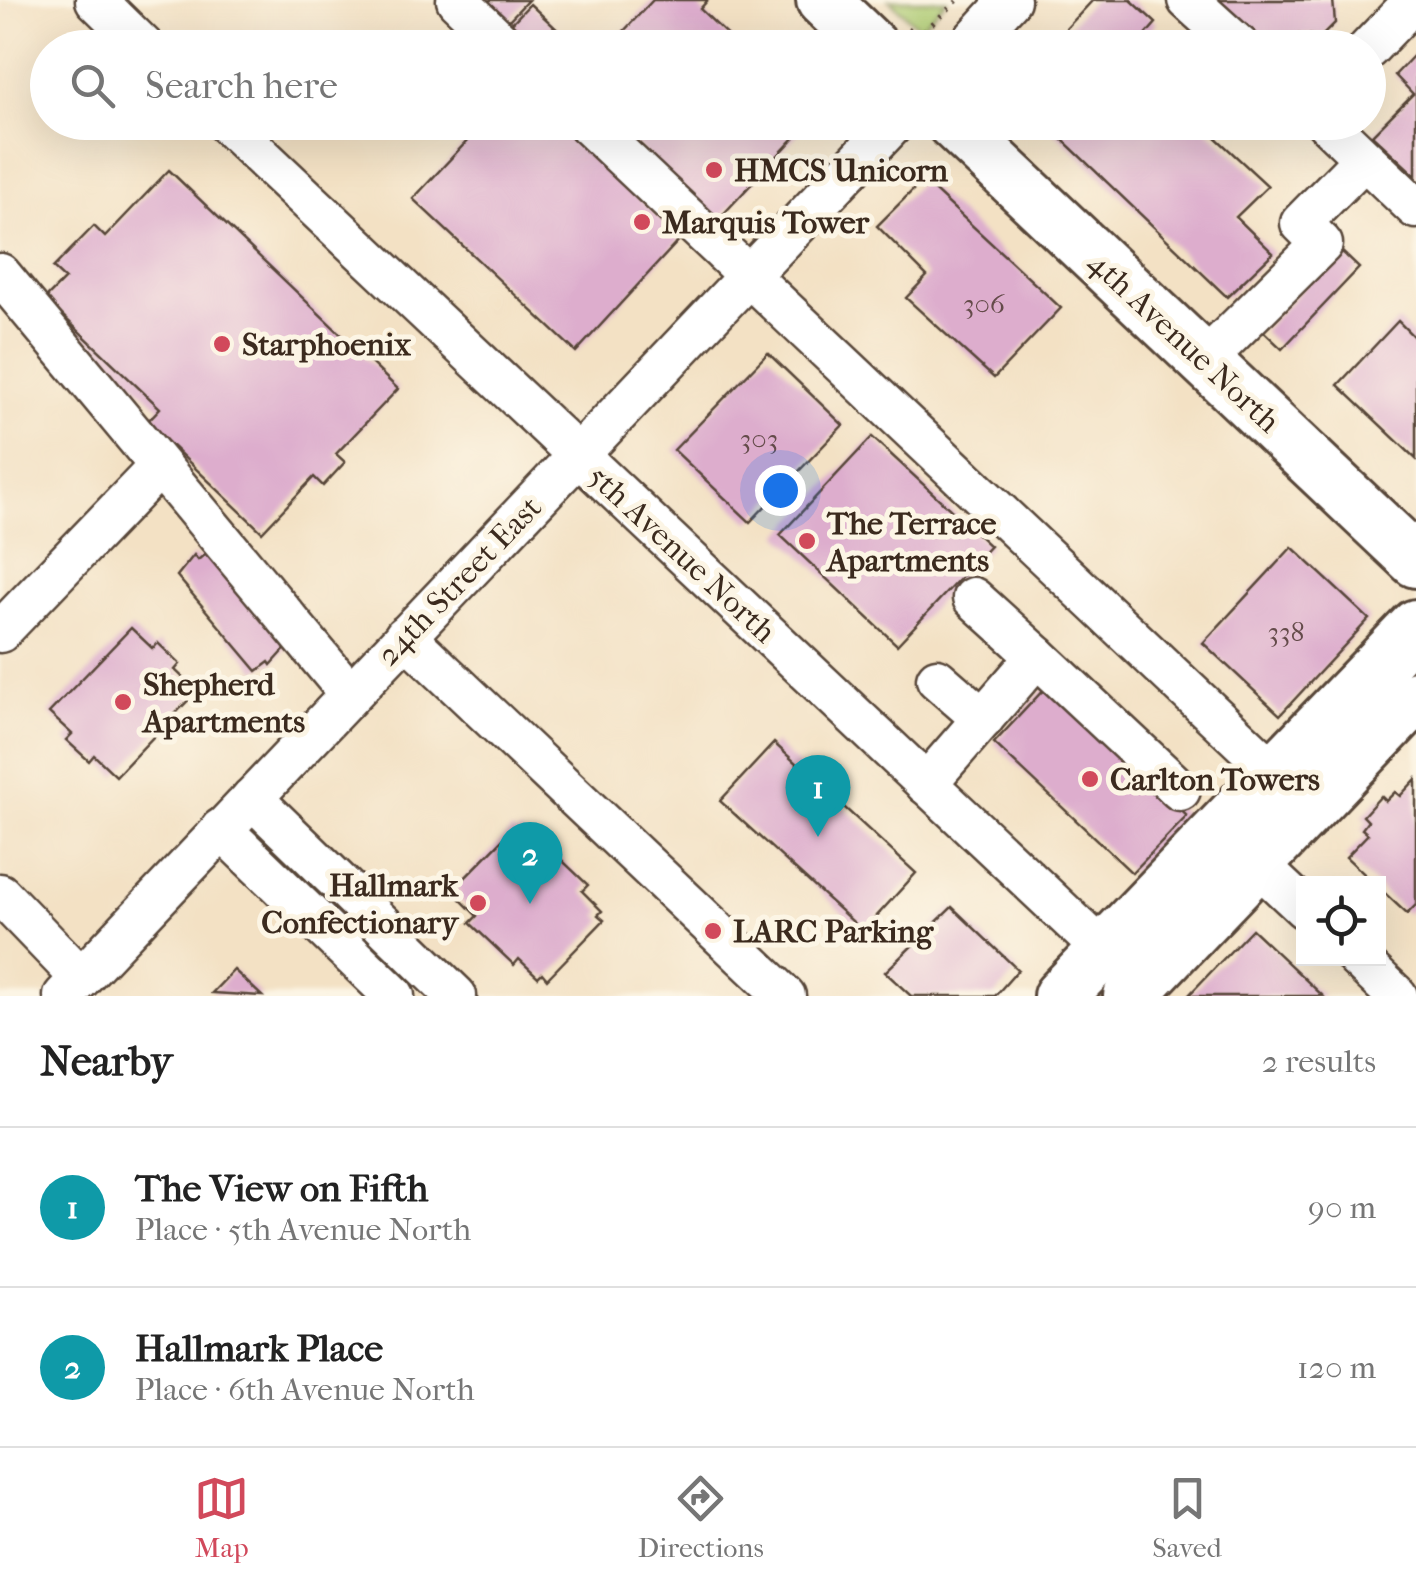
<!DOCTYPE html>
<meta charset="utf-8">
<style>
:root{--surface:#fff;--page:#f2f2f2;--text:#222;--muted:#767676;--line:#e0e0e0;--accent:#d1495b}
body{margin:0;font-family:"IM FELL French Canon",serif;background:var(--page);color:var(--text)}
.controls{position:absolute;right:30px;bottom:30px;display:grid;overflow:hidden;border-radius:0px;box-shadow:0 10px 40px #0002}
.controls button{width:90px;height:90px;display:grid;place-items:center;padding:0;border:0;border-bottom:2px solid var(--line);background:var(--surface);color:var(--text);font:50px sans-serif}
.you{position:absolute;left:780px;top:490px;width:35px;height:35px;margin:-25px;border:8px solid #fff;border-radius:50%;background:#1a73e8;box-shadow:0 0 0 15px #1a73e833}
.badge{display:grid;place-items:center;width:65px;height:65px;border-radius:50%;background:var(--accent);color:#fff;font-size:32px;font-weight:700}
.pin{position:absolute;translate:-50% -82px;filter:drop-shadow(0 2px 5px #0008)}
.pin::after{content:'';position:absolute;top:52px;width:35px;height:30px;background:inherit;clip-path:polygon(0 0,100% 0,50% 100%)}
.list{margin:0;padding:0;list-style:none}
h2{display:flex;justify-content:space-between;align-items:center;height:130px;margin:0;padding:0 40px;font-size:42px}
h2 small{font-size:32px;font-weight:400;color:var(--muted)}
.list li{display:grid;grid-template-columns:65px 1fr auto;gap:30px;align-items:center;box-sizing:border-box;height:160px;padding:0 40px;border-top:2px solid var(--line)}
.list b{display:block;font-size:38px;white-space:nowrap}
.list p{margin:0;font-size:32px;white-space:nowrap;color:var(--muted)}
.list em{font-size:32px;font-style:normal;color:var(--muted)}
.icon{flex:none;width:55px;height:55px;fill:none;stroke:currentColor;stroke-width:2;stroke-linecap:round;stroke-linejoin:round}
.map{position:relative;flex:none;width:1416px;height:996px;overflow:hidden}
.search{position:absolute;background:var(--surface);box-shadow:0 10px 40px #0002;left:30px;right:30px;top:30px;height:110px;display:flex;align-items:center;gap:25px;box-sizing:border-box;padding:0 35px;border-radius:55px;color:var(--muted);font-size:38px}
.sheet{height:450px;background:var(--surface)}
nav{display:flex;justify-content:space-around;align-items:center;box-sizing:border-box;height:140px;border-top:2px solid var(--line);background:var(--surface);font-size:28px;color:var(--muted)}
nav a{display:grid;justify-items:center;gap:5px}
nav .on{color:var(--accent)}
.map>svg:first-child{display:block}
.green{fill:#b0ce75;stroke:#767c4a;stroke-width:2.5}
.building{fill:#ddadcd}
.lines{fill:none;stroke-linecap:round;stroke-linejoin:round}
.minor-casing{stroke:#574537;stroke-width:45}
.major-casing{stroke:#574537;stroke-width:58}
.path{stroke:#574537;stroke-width:5;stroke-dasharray:2.5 8;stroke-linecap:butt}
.minor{stroke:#fff;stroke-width:40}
.major{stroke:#fff;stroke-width:52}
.poi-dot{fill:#d1495b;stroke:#fcf5e5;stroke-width:4}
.labels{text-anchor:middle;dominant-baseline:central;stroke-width:10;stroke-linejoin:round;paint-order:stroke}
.number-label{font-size:28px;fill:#644b4a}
.poi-label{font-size:32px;font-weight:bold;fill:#3b2a1e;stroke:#fcf5e5;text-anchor:start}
.street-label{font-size:32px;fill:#3b2a1e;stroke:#fcf5e5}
</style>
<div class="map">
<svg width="1416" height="996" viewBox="0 0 1416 996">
<rect width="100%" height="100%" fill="#fcf5e5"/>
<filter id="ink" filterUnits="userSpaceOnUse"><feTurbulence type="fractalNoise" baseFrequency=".01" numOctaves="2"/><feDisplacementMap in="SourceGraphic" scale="20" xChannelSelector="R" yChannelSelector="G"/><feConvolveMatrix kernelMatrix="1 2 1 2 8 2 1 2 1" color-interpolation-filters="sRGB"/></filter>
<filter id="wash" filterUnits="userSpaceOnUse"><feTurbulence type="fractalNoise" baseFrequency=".0048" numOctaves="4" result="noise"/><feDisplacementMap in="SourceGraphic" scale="40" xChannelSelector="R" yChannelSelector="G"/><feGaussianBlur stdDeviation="2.25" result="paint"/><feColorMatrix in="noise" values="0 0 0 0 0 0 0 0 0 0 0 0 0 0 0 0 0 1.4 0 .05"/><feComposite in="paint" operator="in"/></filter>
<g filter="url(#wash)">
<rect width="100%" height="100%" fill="#f3e1c4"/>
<path class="green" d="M889,0H947L920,28Z"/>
<g id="blocks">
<g class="building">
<path d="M482,0H528L506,23Z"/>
<path d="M653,0H708L700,9L741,48H608Z"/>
<path d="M1093,0H1131L1156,23L1134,48H1048Z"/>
<path d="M1218,0H1333L1335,23L1322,36L1299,34L1287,48L1273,38L1266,46Z"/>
<path d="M530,4L565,37L568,34L577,48H532L509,26Z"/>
<path d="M1416,53V176L1372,135L1413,94L1395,75Z"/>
<path d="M485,122H556L681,238L576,352L413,199Z"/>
<path d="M611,122H809L716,222Z"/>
<path d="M1044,122H1199L1268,186L1236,217L1273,253L1227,297Z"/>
<path d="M169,170L398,389L336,454L345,462L323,486L314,477L262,532L147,422L160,408L45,299L65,279L53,268L94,226L105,237Z"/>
<path d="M923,180L1061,308L994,378L906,298L927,276L877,226Z"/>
<path d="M1339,249L1359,268L1282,349L1263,331Z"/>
<path d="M1398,321L1416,339V459L1338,385Z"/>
<path d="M768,353L843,425L750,522L674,450Z"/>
<path d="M872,437L990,546L897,645L780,535Z"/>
<path d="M1292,547L1369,619L1280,715L1203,643Z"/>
<path d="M211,549L289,645L271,665L269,662L257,671L177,576L194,555L198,560Z"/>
<path d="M131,628L153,649L158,643L180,664L175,670L197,691L116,776L94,755L89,761L66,740L72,734L49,713Z"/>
<path d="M1048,685L1187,816L1132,873L994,743Z"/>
<path d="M774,743L916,873L863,931L720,801Z"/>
<path d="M1416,779V905L1407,914L1346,857L1368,834L1362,829L1368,821L1363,816L1381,796L1386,801L1395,792L1400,796Z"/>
<path d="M512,830L517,835L520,831L538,849L544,843L588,885L582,891L602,911L598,915L604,920L547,979L542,973L538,977L519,959L514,965L470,923L477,916L457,896L461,893L455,888Z"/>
<path d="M952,907L1018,970L995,996H911L885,972Z"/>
<path d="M1252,929L1323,996H1188Z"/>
<path d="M234,970L262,996L212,993Z"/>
</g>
</g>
</g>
<g filter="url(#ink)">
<use href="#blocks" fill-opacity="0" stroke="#574537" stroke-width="2.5"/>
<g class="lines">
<defs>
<g id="minor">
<path d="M96,0L145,48"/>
<path d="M457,0L507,48"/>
<path d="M1188,0L1241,48"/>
<path d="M966,48L1010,0"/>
<path d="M1368,49L1415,0"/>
<path d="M225,122L1123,969"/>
<path d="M586,122L1275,773"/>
<path d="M1326,122L1416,208"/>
<path d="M0,274L350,694"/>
<path d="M1204,361L1322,244L1301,223L1364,159"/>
<path d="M973,598L1037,656"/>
<path d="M0,632L158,468"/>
<path d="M405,636L785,996"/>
<path d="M937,679L983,719"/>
<path d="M926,784L1037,656L1180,790"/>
<path d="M252,798L456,996"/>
<path d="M221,829L394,996"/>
<path d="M1256,863L1304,908"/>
<path d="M0,894L81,978"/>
<path d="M1357,958L1397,996"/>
<path d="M64,996L895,122"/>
</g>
<g id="major">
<path d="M823,0L873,48"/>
<path d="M952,122L1416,561"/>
<path d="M1060,996L1416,626"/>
<path d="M1130,996L1416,697"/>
</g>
</defs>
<use href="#minor" class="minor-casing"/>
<use href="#major" class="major-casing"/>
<path class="path" d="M908,28L919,36L958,0"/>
<use href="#minor" class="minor"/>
<use href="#major" class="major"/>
</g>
</g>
<g class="poi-dot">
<circle cx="714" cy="170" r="10"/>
<circle cx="642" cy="222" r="10"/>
<circle cx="222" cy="344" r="10"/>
<circle cx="807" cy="541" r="10"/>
<circle cx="123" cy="702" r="10"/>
<circle cx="1090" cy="779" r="10"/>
<circle cx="478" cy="903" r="10"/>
<circle cx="713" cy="931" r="10"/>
</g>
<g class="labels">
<g class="number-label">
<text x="984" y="303">306</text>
<text x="759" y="438">303</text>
<text x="1286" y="631">338</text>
</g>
<g class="poi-label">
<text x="734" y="170">HMCS Unicorn</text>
<text x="662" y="222">Marquis Tower</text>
<text x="242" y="344">Starphoenix</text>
<text x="827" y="523">The Terrace<tspan x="827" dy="37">Apartments</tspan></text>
<text x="143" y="684">Shepherd<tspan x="143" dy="37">Apartments</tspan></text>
<text x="1110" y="779">Carlton Towers</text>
<text x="458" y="885" text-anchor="end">Hallmark<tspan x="458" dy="37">Confectionary</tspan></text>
<text x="733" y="931">LARC Parking</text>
</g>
<g class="street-label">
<text transform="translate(1184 342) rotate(43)">4th Avenue North</text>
<text transform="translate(682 554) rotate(43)">5th Avenue North</text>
<text transform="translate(459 581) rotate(-46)">24th Street East</text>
</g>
</g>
</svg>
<div class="controls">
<button><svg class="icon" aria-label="locate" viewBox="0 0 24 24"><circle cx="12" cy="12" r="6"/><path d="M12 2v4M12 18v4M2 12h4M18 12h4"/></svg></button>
</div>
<div class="you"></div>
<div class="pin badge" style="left:818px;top:837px;background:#0f9aa8">1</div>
<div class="pin badge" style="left:530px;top:904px;background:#0f9aa8">2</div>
<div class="search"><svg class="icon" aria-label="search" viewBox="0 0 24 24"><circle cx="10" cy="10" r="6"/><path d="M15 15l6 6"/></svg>Search here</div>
</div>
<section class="sheet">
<h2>Nearby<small>2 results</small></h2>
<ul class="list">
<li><span class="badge" style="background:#0f9aa8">1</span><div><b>The View on Fifth</b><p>Place · 5th Avenue North</p></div><em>90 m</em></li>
<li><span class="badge" style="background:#0f9aa8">2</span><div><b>Hallmark Place</b><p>Place · 6th Avenue North</p></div><em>120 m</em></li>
</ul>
</section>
<nav>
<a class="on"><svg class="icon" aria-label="map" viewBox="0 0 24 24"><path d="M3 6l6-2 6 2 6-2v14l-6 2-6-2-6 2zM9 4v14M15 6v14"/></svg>Map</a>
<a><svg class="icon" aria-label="directions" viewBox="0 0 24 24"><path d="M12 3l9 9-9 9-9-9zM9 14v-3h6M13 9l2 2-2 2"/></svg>Directions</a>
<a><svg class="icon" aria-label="saved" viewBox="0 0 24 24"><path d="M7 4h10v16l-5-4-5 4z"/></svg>Saved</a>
</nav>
